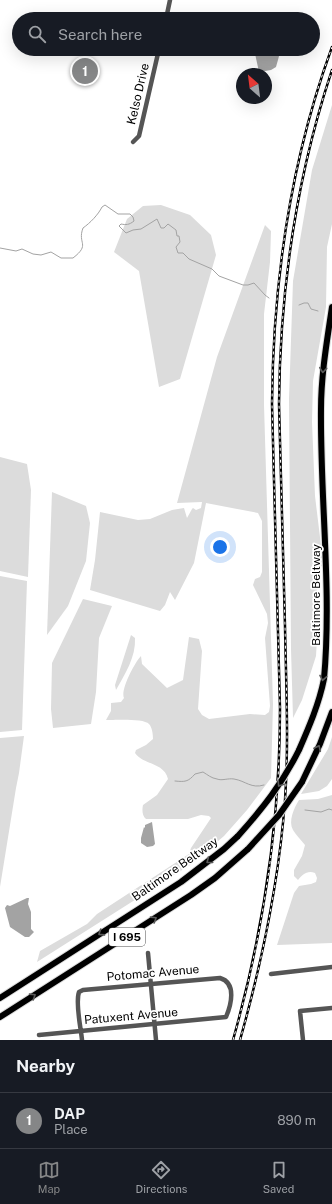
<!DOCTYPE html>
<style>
:root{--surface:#171b24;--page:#242831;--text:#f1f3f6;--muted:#9ea1a6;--line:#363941;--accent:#858687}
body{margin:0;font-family:"Public Sans",sans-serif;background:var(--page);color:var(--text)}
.compass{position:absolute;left:236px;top:68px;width:36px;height:36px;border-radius:50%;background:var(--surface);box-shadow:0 4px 16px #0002;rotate:332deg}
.you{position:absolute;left:220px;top:547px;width:14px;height:14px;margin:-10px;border:3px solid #fff;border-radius:50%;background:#1a73e8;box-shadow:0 0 0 6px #1a73e833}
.badge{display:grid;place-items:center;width:26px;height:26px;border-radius:50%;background:var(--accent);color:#fff;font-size:13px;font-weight:700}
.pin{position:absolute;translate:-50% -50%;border:2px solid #fff;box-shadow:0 1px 4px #0006}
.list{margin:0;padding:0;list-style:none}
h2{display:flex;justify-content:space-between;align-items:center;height:52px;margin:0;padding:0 16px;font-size:17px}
h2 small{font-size:13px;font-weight:400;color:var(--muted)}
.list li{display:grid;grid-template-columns:26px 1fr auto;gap:12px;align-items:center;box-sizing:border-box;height:56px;padding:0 16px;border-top:1px solid var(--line)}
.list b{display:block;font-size:15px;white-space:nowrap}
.list p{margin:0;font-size:13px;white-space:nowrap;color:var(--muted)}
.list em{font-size:13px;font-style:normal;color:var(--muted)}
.icon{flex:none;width:22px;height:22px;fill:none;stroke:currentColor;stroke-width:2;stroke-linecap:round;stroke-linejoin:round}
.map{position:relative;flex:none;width:332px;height:1040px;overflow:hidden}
.search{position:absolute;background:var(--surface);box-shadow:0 4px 16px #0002;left:12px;right:12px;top:12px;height:44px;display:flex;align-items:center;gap:10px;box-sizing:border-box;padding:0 14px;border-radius:22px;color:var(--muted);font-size:15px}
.sheet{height:108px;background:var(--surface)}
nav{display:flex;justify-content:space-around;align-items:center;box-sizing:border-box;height:56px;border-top:1px solid var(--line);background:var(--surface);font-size:11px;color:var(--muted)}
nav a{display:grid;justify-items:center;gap:2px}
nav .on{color:var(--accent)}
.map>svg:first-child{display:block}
.green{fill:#dcdcdc}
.water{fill:#a3a3a3}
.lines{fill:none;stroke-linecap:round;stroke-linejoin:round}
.stream{stroke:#a3a3a3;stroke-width:1}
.highway-casing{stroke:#dbdbdb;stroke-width:8}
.minor{stroke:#555;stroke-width:4.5}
.highway{stroke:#000;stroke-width:6}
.rail-casing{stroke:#000;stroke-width:2.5}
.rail{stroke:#fff;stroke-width:1;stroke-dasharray:3;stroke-linecap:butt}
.highway-bridge-casing{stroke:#dbdbdb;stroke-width:8;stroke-linecap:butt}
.highway-bridge{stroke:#000;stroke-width:6}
.oneway{stroke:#595959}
.labels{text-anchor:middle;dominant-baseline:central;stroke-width:3.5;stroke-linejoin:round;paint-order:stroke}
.shield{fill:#fff;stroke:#4c4c4c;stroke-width:1}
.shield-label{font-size:11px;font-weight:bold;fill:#000}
.street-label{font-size:12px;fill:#000;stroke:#fff}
</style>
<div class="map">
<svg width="332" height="1040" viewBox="0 0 332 1040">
<rect width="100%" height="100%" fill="#fff"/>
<g class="green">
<path d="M332,105V224L327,247L326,307L313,381L312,422L315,496L323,562L318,579L316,604L318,623L316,656L302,700L293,718L291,649L289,399L293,281L312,170Z"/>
<path d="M161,205L190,215L211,235L216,255L180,379L159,387L139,271L114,252L127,219L143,206Z"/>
<path d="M265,225L271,231L270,262L264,314V405L273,704L271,778L247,810L224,836L190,865L37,962L40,951L87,924L97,914L189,854L191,848L211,818L209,816L201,815L188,819H146C142,816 142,809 143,805L157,795L168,779C164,762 143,765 135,753L136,750L146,745L153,739C153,734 152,727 149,724C144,718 114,720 106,720L111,711V703L121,702L124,698C120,690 135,662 141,656L142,664L167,688L183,680L189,637L199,639L202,651L198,709L202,715L209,719L250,714L265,715L269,712L270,706L265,638L268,623L267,614L253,585L255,579L260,577L262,572V521L258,513L206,503L194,563L175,600L170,592L165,605L160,611L90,590L95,560L100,512L138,520L150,519L172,510L184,508L187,518L192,509L193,508L196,510L201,508L202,502L177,503L217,357Z"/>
<path d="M0,457L27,464L31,490L28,577L0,571Z"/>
<path d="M52,492L86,506L90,523L86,561L68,606L47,635Z"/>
<path d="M0,576L27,581L22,730L0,732Z"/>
<path d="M83,599L112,606L99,638L96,692L91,724L53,728L51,709L52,663Z"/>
<path d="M131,635L135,638C136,657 125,674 116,690L115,685Z"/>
<path d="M24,736L19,773L16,788L0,887V738Z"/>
<path d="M332,737V779L327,786L319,791L301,794L328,749Z"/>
<path d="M332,795V943L277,945L294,893L299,886L311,884L316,882L317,878L315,873C307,870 302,875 298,880L294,876V870L302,856L305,845C301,840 296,835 293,830C288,821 294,808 299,800L318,799Z"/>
</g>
<g class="water">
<path d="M254,49H281L276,67L271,70L259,72Z"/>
<path d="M152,822L155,844L153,846L147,847L141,843V838L144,827L145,828V825Z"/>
<path d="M27,898H29L28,904L31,912V929L34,932L29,937H25L10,927L5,908L7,905L10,906Z"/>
</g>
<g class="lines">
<g class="stream">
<path d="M0,248L16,251L22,249L33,254L41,255L51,252L61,258H73C91,244 77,244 83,228C90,223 98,215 102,207L105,205L118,214H130L133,217L134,221C129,225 126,225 121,224L119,226L126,233L133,230L141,229L157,219L161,228H164L168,224L176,230L177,236H179L180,242L176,247L178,253H183L189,259L212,269L219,276L243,285H248L254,283L265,295L269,298"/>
<path d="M299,305L304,303H308L311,309L318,311"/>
<path d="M175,781C185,782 188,782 195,774L203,772C208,775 211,778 217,779C222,781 228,778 234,779C246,781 251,789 264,785"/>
<path d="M305,810L321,812L329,809L332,810"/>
</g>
<defs>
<g id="highway">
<path d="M299,750C309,727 319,704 324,679C332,590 320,499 321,409C321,375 327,341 332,307"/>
<path d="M302,782L320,744L332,712"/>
<path d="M0,998L181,882L224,849L238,836"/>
<path d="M0,1017L191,895L215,878L248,849"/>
</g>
</defs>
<use href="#highway" class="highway-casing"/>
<g class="minor">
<path d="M166,19L170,0"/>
<path d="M133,142L139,136L159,49"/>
<path d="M148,953L156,1040"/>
<path d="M271,974L332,967"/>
<path d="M39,1035L226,1017C231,1005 237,983 220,978L83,990L79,992C75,1003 81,1028 82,1040"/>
<path d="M303,1040L300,1011L332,1008"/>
</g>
<use href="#highway" class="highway"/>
<defs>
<g id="rail">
<path d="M233,1040C264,930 280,823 280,708L272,404C273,283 290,162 332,47"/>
<path d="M240,1040C262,962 279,881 285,800C289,742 286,684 285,626C283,552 281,478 279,404C280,290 296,178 332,70"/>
</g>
</defs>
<use href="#rail" class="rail-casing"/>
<use href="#rail" class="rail"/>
<defs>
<g id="highway-bridge">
<path d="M238,836C263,808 282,784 299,750"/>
<path d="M248,849L279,815L302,782"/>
</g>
</defs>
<use href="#highway-bridge" class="highway-bridge-casing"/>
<use href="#highway-bridge" class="highway-bridge"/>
</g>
<defs><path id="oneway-chevron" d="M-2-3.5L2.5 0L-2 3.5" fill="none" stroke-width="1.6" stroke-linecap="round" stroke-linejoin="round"/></defs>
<g class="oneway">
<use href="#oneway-chevron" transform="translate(323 370) rotate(96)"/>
<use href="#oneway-chevron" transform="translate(323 678) rotate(101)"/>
<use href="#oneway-chevron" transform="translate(318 748) rotate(-65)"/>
<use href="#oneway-chevron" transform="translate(280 784) rotate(123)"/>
<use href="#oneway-chevron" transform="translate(209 861) rotate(142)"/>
<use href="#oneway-chevron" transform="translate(154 919) rotate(-32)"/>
<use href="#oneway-chevron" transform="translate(101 933) rotate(147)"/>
<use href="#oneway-chevron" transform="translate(33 996) rotate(-32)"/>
</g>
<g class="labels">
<rect class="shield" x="109" y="928" width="36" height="18" rx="3"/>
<g class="shield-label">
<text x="127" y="937">I 695</text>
</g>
<g class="street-label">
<text transform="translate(138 94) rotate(-77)">Kelso Drive</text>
<text transform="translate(316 595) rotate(-90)">Baltimore Beltway</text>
<text transform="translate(175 869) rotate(-35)">Baltimore Beltway</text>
<text transform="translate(153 973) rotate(-5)">Potomac Avenue</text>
<text transform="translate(131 1016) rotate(-5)">Patuxent Avenue</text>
</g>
</g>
</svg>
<svg class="compass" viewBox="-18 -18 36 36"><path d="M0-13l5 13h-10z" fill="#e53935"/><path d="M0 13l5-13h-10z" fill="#9ea1a6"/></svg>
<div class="you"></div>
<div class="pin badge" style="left:85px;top:71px">1</div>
<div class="search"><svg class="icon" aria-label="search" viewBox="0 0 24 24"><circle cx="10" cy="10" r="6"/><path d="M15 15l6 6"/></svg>Search here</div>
</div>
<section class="sheet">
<h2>Nearby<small></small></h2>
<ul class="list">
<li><span class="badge">1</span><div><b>DAP</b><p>Place</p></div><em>890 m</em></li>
</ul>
</section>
<nav>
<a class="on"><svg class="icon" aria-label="map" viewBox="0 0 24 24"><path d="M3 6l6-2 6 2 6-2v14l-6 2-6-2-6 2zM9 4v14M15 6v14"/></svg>Map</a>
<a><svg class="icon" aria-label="directions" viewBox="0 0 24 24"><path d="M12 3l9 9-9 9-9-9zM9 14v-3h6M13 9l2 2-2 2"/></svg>Directions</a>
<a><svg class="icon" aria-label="saved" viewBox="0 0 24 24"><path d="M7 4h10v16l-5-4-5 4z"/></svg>Saved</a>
</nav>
